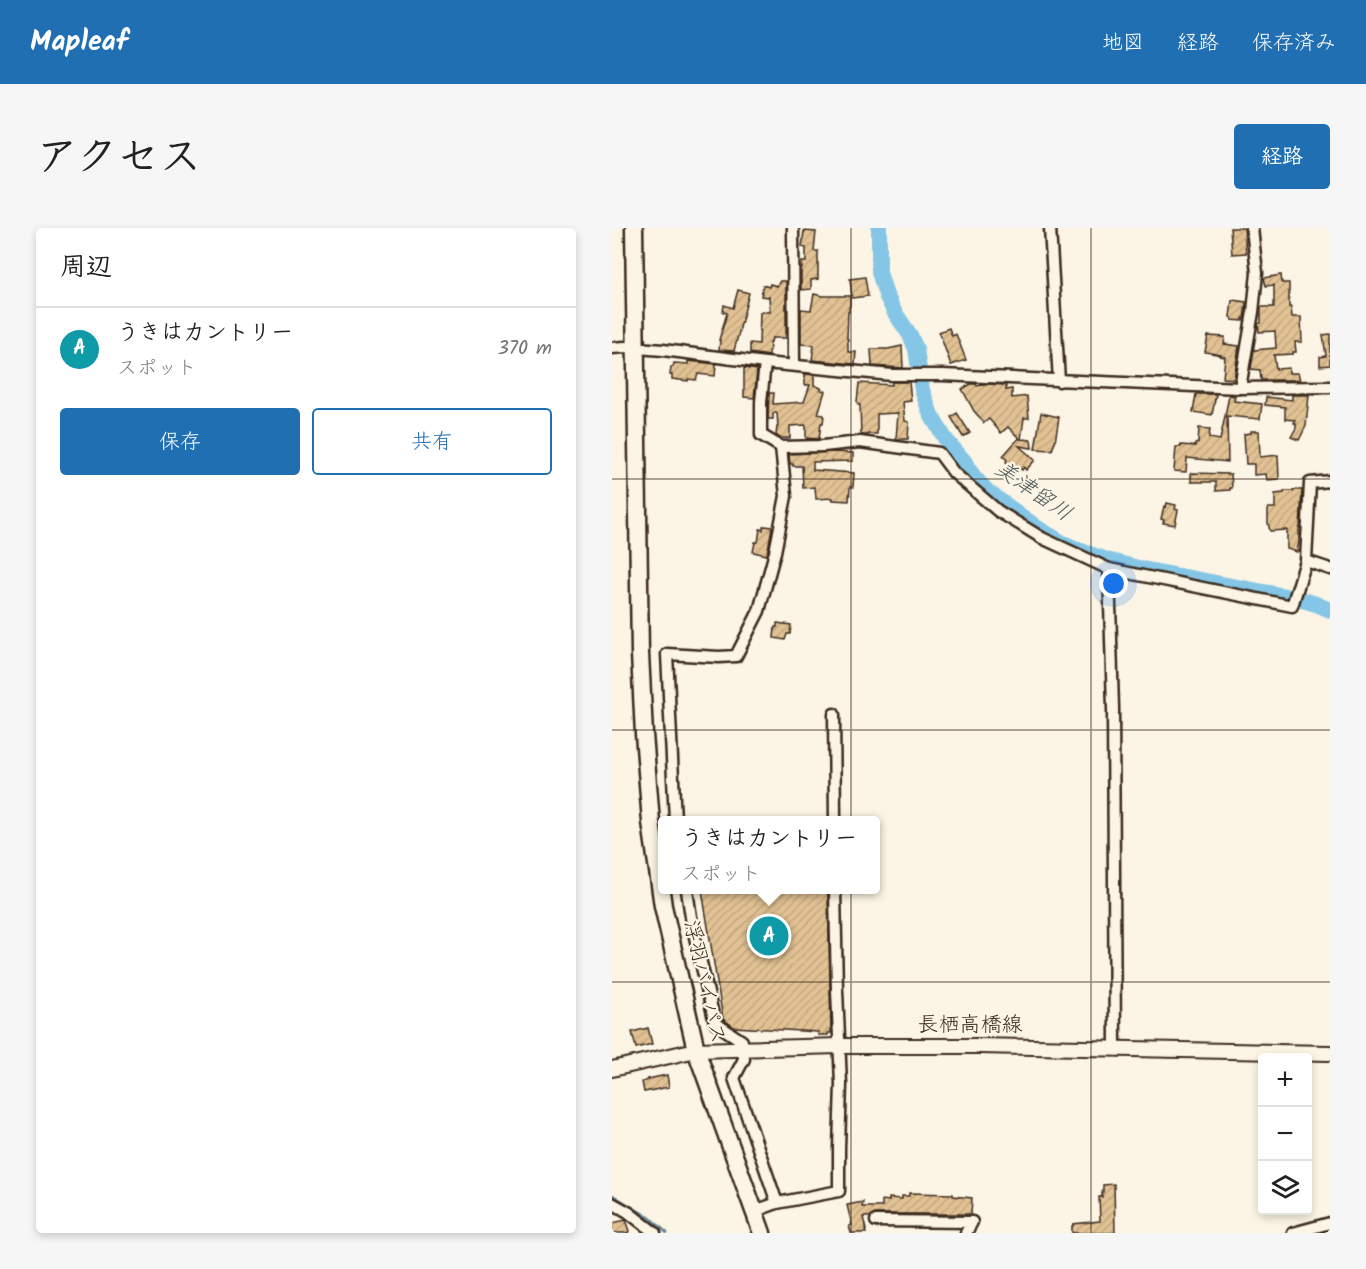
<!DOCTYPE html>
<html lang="ja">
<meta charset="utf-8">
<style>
:root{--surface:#fff;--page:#f6f6f6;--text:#222;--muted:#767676;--line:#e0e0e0;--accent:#1f6fb2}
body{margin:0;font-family:Kalam,"Klee One",sans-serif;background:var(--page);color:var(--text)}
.controls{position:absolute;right:18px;bottom:18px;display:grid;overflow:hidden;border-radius:6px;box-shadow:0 3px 9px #0003}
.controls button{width:54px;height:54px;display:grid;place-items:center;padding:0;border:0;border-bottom:2px solid var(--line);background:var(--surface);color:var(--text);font:30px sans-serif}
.you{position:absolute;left:502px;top:356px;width:21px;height:21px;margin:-15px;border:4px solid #fff;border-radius:50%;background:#1a73e8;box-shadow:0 0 0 9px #1a73e833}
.badge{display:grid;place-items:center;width:39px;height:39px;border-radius:50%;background:var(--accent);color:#fff;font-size:20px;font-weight:700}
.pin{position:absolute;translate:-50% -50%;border:3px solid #fff;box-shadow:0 2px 6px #0006}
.popup{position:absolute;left:46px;top:588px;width:222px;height:78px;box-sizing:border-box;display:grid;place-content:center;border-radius:6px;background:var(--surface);filter:drop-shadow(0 2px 4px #0005);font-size:20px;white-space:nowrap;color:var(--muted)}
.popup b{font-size:22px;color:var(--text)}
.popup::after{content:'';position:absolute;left:50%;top:100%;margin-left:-12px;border:12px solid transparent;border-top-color:var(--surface)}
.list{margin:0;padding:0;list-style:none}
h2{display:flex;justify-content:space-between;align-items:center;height:78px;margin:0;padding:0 24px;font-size:26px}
h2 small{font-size:20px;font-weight:400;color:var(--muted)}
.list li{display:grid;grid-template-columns:39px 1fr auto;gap:18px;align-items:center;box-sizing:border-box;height:84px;padding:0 24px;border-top:2px solid var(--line)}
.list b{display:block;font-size:22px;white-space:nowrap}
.list p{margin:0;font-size:20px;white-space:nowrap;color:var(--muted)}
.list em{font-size:20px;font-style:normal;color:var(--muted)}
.actions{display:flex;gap:12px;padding:18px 24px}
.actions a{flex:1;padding:14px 0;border:2px solid var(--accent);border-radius:6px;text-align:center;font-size:21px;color:var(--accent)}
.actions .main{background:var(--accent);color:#fff}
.icon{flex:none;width:33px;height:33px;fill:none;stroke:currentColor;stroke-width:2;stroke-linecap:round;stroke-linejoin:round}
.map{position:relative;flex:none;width:718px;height:1005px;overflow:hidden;border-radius:6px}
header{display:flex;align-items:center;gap:36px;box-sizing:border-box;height:84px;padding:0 30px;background:var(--accent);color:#fff}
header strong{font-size:28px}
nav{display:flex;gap:33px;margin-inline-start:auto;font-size:21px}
.intro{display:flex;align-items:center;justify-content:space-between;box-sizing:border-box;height:144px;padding:0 36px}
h1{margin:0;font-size:42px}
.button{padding:15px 27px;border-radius:6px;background:var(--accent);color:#fff;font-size:21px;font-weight:700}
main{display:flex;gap:36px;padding:0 36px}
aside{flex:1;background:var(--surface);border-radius:6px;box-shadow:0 3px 9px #0003}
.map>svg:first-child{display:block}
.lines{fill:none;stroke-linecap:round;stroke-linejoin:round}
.stream{stroke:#678896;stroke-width:3}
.river{stroke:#85c6e6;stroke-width:16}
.building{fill:url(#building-hatch);stroke:#3b2a1e;stroke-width:1.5}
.minor-casing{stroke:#3b2a1e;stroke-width:15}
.major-casing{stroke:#3b2a1e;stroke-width:18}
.highway-casing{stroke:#3b2a1e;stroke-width:21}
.minor{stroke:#fcf5e5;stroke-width:10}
.major{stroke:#fcf5e5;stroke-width:14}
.highway{stroke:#fcf5e5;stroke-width:16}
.grid{fill:none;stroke:#3b2a1e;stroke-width:1.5;stroke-opacity:0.55}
.labels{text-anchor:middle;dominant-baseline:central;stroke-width:4.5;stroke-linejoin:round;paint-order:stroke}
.street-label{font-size:21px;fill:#3b2a1e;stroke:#fcf5e5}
.water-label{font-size:22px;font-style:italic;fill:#51595a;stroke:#fcf5e5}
</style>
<header>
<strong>Mapleaf</strong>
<nav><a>地図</a><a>経路</a><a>保存済み</a></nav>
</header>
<div class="intro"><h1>アクセス</h1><a class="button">経路</a></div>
<main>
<aside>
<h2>周辺<small></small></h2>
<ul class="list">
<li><span class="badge" style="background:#0f9aa8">A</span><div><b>うきはカントリー</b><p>スポット</p></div><em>370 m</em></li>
</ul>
<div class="actions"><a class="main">保存</a><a>共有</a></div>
</aside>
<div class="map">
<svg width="718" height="1005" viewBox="0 0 718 1005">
<defs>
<pattern id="building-hatch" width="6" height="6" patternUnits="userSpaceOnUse" patternTransform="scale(1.5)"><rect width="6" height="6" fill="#e2c294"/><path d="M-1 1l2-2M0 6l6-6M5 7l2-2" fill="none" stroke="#c3a77f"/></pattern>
</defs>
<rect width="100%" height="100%" fill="#fcf5e5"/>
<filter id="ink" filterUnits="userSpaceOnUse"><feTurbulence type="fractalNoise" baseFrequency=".0167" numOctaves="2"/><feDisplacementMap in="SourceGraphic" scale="12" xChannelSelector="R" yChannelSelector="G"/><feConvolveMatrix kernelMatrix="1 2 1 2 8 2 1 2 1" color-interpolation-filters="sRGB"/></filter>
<g filter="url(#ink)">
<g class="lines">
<g class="stream">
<path d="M0,967L38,990L55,1005"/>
<path d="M705,1005L718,1002"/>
</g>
<path class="river" d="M267,0V44L274,67L283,85L298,107L304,121L310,162L319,187L334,212L353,234L362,249L376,264L427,301L449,314L472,324L498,333L530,341L684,370L704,376L718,382"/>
</g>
<g class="building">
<path d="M618,0H632L634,25L620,26Z"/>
<path d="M192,3L204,4L202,23H206V51L199,52V61L189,62V40H190V34H194V20L190,19Z"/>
<path d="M669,47L670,55H677V79H679L680,89H689L690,114H683L684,124H681V126L662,127L664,141L677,140V145H686L688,152H649L648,142L639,141L642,122L664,120L663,103L647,104L646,96L649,95V79H662V57L654,58L652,50Z"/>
<path d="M253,49L256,68L240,70L238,51Z"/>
<path d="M168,53H174V110H160L159,114H158L157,128L138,125V115L147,116L148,84H158L157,69L149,68L151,57L157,59L158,56L165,58Z"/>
<path d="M126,62L137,65L122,123L107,122L108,112H107L115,85L111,84L112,77L121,80Z"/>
<path d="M202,66L211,68H238V78L237,79V84H236L235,111H236V124H244L243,136L200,132L202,117L189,116V81L199,82Z"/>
<path d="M620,72L634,74L632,91H631V93L620,92V90L618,89Z"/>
<path d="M337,100L340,108L344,106L354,132L339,137L327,104Z"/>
<path d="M718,106V137L708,138V129L714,128L711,107Z"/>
<path d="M596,108L613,109L612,116L627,118L622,151L611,150L613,129L608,128L609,127L593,124Z"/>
<path d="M290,118L291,140L260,138L259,121H276Z"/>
<path d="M76,133L104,136L103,148L86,146L84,152L76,151V153L60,151V147H58L59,139H61L62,135L76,136Z"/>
<path d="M132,140L145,142L142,170L132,169Z"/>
<path d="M193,146L202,147V157L209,160V162L213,163L206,186L212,187L211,195H209L207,211L194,210V197L178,198V210H168L164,207L165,199H166L165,185H161V191H156L157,165H162L161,176L192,174L198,157H193Z"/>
<path d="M280,154H297L299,173L291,174L293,193L297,194L296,211H284L286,185L265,186V206H256V207H249L248,177H246L245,174L247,155L280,157Z"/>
<path d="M359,156H364L365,158L375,156L394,157V162L400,161V170L415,168L417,190H412L409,211L419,212L420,220L407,218L423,232L414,242L412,239L410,242L408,240L405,243L394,234L395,232L391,228L406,211H408L396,199L389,205L377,191L372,195L370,192L362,183L350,161Z"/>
<path d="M584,166H604L600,187L581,184Z"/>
<path d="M617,167L623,168L622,173L650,176L648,191L615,188L616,234L575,230L574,244L562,243L564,219H569V217L583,218V216L586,215L587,200L598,201L597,210L608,212L613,188H614H613Z"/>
<path d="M680,167H697L694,198L687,212L679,209L684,200V195H682L683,192L673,191V179L653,177L654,169L680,172Z"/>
<path d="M345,185L358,205L351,209L339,189Z"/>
<path d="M429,185L447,189L443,214L440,222L423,221Z"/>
<path d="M639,203H647L648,229L666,227L667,251L655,252L654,246L642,247V236H634L632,206L639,205Z"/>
<path d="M221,224L241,225V233L201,234V242L242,245L241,259H238L237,273L221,272V270L204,271L203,259L191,260L190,238H181V236H178L177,226Z"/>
<path d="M579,245L619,246L620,260H618V262L604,263V254H579Z"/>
<path d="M682,262H690L688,300H687V314L685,324L675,321V302L658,303L656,295V280H663V266L672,265V263H682Z"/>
<path d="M555,275L564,277L563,281L566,282L563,297L551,295L552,292L549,291L552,278L554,279Z"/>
<path d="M153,298L160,299L155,327L141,324L143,314H146L148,301L151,302V299Z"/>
<path d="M165,395L179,397L178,406H175L173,412L162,410L163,399H165Z"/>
<path d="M90,662H216L219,805H216V807H206V804L122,799L111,791Z"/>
<path d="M36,800L40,816L24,820L20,804Z"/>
<path d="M55,847L57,859L32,864L30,854L37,852L36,851Z"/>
<path d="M502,956L503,1005H460V998H461V996L488,993L487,969H490V964H491V957Z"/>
<path d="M297,965L341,966V968L360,970L359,986H263L257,989H251L254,1002H253L254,1005H239L237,998L240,997L235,977L251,974L250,979H270V972L277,973V970L290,971V968H297Z"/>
<path d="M14,992L18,1003L16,1004V1005H0V995Z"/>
</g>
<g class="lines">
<defs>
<g id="minor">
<path d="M181,0L182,137"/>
<path d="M438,0L447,153"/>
<path d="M0,120L13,119L51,122L153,135L280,147H330L628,160L718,159"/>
<path d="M153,135L149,174V207L169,219L211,218L248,214L327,225L342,245L386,283L430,310L497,341L680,378L694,333L698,255L718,253"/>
<path d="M628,160L641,84L645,45L640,0"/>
<path d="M694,333L718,341"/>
<path d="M497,341L501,481L503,820"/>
<path d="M222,486L223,592"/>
<path d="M63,592L55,426L107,429L124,428L147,383L163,324L174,268L169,219"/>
<path d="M75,662L80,696L103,795L130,813L132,831L122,850L165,975"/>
<path d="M0,975L16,984L43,1005"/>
<path d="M143,983L165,975L227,963V920L229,856L225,762L223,662"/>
<path d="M264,993L360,994L354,1005"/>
<path d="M681,1005L718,995"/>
</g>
<path id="major" d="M0,841L84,822L228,818H367L718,825"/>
<path id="highway" d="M22,0L28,426L32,506L39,594L51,678L84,822L150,1005"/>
</defs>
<use href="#minor" class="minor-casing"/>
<use href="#major" class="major-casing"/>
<use href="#highway" class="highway-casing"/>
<use href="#minor" class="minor"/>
<use href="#major" class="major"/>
<use href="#highway" class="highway"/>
</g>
</g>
<path class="grid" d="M239,0V1005M479,0V1005M0,251H718M0,502H718M0,754H718"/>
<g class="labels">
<g class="street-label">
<text transform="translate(92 754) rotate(77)">浮羽バイパス</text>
<text x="358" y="797">長栖高橋線</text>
</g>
<g class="water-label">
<text transform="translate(421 264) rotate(35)">美津留川</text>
</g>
</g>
</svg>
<div class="controls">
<button>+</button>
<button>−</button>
<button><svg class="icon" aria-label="layers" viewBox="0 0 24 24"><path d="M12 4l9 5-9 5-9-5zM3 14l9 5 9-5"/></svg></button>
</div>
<div class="you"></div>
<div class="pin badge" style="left:157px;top:708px;background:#0f9aa8">A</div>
<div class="popup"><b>うきはカントリー</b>スポット</div>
</div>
</main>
